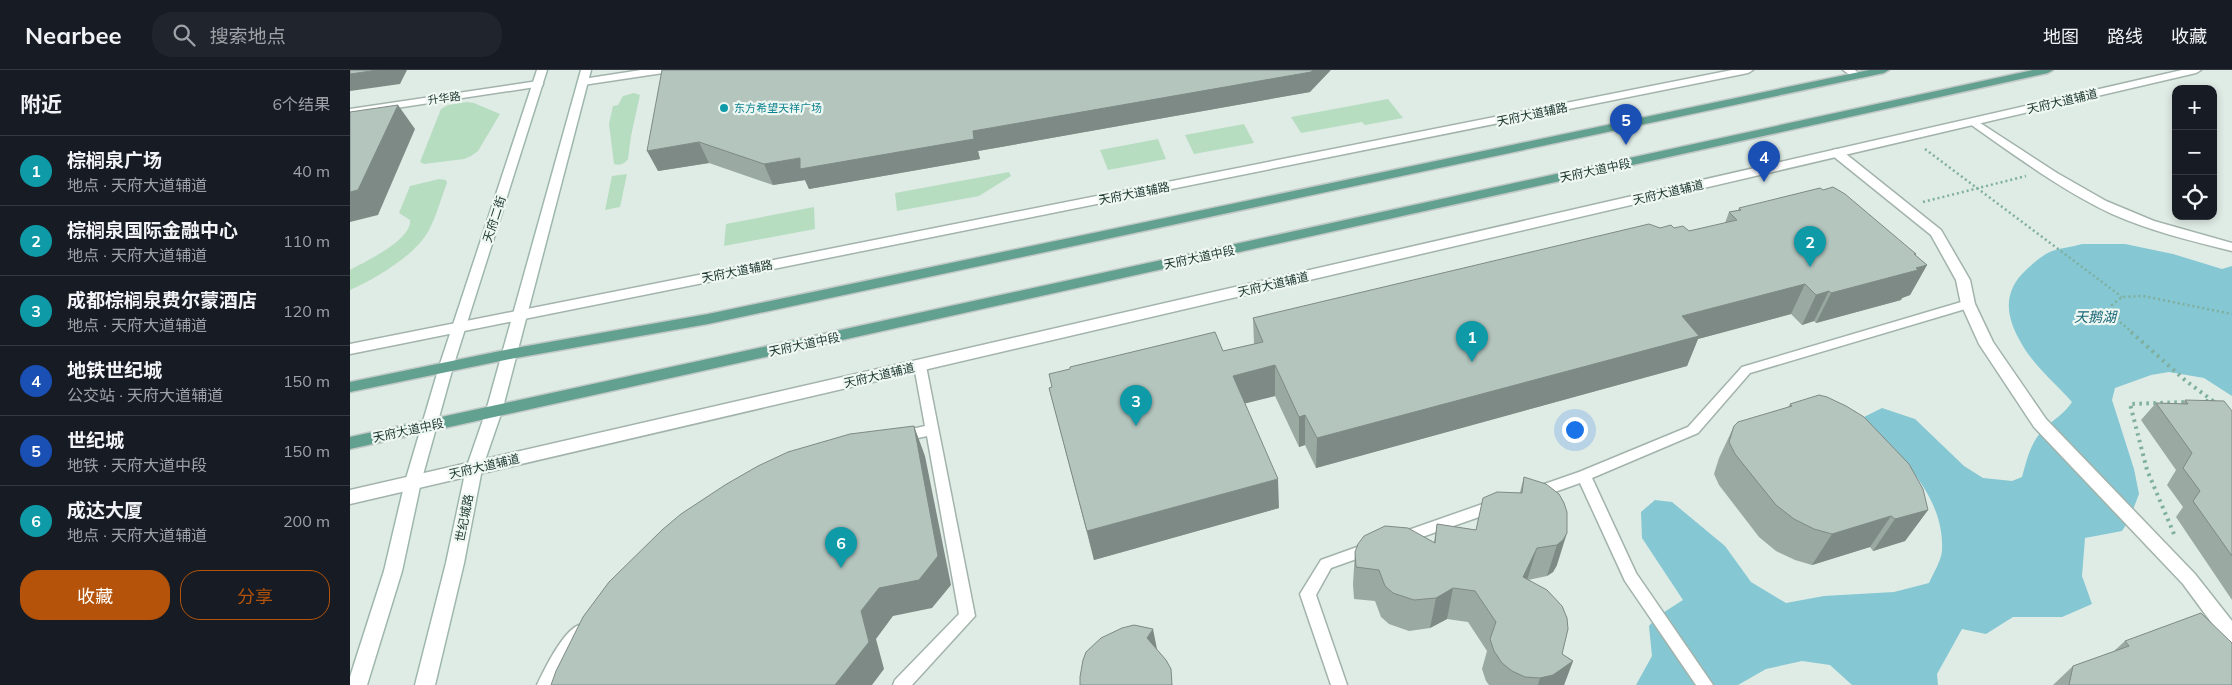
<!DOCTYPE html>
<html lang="zh">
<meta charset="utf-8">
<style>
:root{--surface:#171b24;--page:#20242c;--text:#f1f3f6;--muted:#9ea1a6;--line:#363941;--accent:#b45309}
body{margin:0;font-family:Mulish,"Noto Sans SC",sans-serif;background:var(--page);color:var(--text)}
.controls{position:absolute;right:15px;top:15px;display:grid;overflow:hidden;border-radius:10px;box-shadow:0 2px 8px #0003}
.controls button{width:45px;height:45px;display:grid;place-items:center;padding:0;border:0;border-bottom:1px solid var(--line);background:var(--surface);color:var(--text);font:25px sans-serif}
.you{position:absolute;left:1224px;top:359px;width:18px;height:18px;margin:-12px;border:4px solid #fff;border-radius:50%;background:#1a73e8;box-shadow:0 0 0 8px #1a73e833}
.badge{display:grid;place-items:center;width:32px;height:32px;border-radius:50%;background:var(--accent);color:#fff;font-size:16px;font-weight:700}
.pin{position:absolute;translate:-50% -41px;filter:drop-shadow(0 1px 2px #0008)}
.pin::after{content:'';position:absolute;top:26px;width:18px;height:15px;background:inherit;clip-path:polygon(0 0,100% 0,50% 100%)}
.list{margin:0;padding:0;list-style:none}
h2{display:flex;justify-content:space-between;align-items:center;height:65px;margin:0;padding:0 20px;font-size:21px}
h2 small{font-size:16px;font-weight:400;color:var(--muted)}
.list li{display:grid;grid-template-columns:32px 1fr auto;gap:15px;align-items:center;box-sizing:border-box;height:70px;padding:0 20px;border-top:1px solid var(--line)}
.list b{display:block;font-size:19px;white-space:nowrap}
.list p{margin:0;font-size:16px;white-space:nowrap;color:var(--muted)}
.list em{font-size:16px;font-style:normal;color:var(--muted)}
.actions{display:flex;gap:10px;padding:15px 20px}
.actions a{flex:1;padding:11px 0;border:1px solid var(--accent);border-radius:20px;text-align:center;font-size:18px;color:var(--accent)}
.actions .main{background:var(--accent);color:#fff}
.icon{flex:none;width:28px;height:28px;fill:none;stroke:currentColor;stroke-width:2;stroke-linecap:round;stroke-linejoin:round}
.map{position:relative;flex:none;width:1882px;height:615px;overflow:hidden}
header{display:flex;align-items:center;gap:30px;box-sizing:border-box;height:70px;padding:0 25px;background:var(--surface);border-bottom:1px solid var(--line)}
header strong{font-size:24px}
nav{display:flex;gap:28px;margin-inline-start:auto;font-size:18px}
.search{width:350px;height:45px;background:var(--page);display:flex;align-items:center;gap:12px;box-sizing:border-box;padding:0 18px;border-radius:20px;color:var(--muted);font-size:19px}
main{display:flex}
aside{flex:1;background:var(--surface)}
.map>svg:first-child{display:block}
.green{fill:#b7ddc1}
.water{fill:#85c7d2}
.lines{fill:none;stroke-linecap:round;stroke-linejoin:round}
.service-casing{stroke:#a2b3ac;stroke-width:3}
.minor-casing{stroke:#a2b3ac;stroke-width:3}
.tertiary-casing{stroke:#a2b3ac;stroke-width:3}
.secondary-casing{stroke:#9eb7ad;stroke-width:3}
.primary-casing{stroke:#c1c8c6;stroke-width:3}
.path-far1{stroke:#7eaf9f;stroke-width:2.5;stroke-dasharray:2 3;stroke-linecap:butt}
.path{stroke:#7eaf9f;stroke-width:4;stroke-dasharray:2.5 4.5;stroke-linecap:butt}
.service{fill:#fff;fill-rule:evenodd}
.minor{fill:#fff;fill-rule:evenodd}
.tertiary{fill:#fff;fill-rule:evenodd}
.secondary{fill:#fff;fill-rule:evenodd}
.primary{fill:#62a190;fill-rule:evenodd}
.wall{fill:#9ba9a3}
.shaded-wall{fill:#7e8a85}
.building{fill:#b4c5be;stroke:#7e8a85}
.culture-dot{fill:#0f9aa8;stroke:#eff7f3;stroke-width:2}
.labels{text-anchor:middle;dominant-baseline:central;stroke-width:4.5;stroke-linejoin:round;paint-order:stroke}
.far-street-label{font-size:11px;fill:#203b33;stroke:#eff7f3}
.far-culture-label{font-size:11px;fill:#0d838f;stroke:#eff7f3;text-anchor:start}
.street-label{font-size:12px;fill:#203b33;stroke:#eff7f3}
.water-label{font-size:14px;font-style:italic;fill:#196978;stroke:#eff7f3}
</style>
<header>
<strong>Nearbee</strong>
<div class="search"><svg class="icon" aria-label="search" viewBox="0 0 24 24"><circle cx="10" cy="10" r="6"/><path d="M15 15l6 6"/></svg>搜索地点</div>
<nav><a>地图</a><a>路线</a><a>收藏</a></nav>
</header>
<main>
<aside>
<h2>附近<small>6个结果</small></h2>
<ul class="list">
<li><span class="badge" style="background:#0f9aa8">1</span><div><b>棕榈泉广场</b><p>地点 · 天府大道辅道</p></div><em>40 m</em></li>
<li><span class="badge" style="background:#0f9aa8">2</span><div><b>棕榈泉国际金融中心</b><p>地点 · 天府大道辅道</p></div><em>110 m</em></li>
<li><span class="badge" style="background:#0f9aa8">3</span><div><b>成都棕榈泉费尔蒙酒店</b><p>地点 · 天府大道辅道</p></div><em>120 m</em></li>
<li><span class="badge" style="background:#1a4fb4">4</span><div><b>地铁世纪城</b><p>公交站 · 天府大道辅道</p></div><em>150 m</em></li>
<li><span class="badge" style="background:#1a4fb4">5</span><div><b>世纪城</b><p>地铁 · 天府大道中段</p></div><em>150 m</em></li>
<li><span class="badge" style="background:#0f9aa8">6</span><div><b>成达大厦</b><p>地点 · 天府大道辅道</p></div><em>200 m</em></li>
</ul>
<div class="actions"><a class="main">收藏</a><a>分享</a></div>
</aside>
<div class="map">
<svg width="1882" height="615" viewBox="0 0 1882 615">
<rect width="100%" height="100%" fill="#dfebe5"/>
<g class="green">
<path d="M284,23L290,25L281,66L278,89C275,94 269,96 264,94L259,54L263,36L268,35L273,26Z"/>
<path d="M1038,29L1053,48L1015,55L1012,52L951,63L941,47Z"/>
<path d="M117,32L124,33L150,44L128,81L121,86L114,89L74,94L70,92L91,39L98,35Z"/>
<path d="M894,54L904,73L844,84L835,65Z"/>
<path d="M808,69L816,89L758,100L750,80Z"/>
<path d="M659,102L661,106L629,126L547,141L545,123Z"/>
<path d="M277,104L270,137L255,140L262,106Z"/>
<path d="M89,109L96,110L97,113C91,128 87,145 79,160C66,185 25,209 0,220V200C16,191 62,170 60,150L49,143L60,116Z"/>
<path d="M464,137L465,159L374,176L376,154Z"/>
</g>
<path class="water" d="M1732,174H1775L1823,184L1872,199L1882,196V326L1854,308L1819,302L1801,305L1765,318L1762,330L1784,399L1789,424L1779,450L1772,461L1735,468L1732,506L1742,534L1712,547H1663L1636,564L1612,559L1587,604L1588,615H1502L1480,595L1452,591L1416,599L1388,615H1286L1302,586L1299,556L1308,546L1333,530L1292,468L1291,442L1305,430L1322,432L1375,476L1401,512L1436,533L1474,526L1544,522L1579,513C1583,504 1591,491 1592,481C1595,425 1548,383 1512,348L1532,338L1565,349L1614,396L1633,408L1662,411L1672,407C1677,389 1681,370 1696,357C1706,348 1715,343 1722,332C1705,313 1682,294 1670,271C1655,244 1653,221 1677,199C1684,193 1692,185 1702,181C1711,178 1722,177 1732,174Z"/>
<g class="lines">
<defs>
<g id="service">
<path d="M1618,230L1622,231L1624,234L1622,237L1400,303L1348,363L1242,408L1286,503L1363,615H1346L1275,511L1230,413L1185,429L1180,427L1178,423L1180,419L1229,402L1338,357L1392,297Z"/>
<path d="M570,292L576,296L625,546L562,615H543L545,610L609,544L577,366L550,372L545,371L543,367L545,363L575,356L564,296Z"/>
<path d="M1144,430L1149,432L1151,436L1149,440L1052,474L1047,472L1045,468L1047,464Z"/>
<path d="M1021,472L1026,474L1028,478L1026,482L981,498L966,525L997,615H981L950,524L971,490Z"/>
<path d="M229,555L234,557L237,562L217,591L204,615H187C194,600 213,561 229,555Z"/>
</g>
<g id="minor">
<path d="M188,11L192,12L193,14L192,16L0,45V39Z"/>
<path d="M1624,49L1707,103L1756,131L1804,151L1882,173V181C1842,171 1800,161 1762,144C1711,120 1666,86 1620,54L1618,52L1620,50Z"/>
<path d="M1487,79L1491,80L1591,160L1620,210L1625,234L1643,272L1696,349L1845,504L1882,551V573L1875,571L1833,514L1684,357L1629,274L1611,234L1606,210L1581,165L1483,86L1481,83L1483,80Z"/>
</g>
<g id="tertiary">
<path d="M291,0H318L313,3L233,15L228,12L233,9Z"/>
<path d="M1382,0H1403L1398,3L0,284V274Z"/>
<path d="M1493,0H1505L1511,6L1506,9Z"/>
<path d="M1832,0H1851L1846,3L0,434V420Z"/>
</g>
<g id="secondary">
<path d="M187,0H197L103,297L71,412L52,501L17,615H0V607L34,501L55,412L89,297Z"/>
<path d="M231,0H241L152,341L132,399L114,493L85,615H65L96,493L116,399L136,341Z"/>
</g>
<g id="primary">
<path d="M1519,0H1539L1534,3L358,254L160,289L0,322V312L160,279L358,244Z"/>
<path d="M1683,0H1703L1698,3L0,379V367Z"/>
</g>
</defs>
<use href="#service" class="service-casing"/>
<use href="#minor" class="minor-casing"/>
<use href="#tertiary" class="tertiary-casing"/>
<use href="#secondary" class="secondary-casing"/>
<use href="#primary" class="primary-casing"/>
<g class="path-far1">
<path d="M1575,79L1772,227"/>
<path d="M1573,132L1676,106"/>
<path d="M1783,263L1771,253L1762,235L1772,227L1793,226L1882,244"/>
</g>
<g class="path">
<path d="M1781,262L1836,311L1863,331H1855"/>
<path d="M1824,464L1797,400L1780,334L1837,332"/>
</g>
<use href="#service" class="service"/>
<use href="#minor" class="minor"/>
<use href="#tertiary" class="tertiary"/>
<use href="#secondary" class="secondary"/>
<use href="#primary" class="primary"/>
</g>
<g class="wall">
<path d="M312,0L960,22L628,81L630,89L459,119L455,110L423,115L359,93L308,101Z"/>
<path d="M1389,138L1566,184L1565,185L1577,195L1560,225L1552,228L1551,230L1466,253L1464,251L1452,255L1441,244L1348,269L1337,296L966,398L955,375L949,377L925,326L895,333L929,438L744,490L699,318L873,281L904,274L903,248L1310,158H1324L1339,161L1375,153L1379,142L1388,140Z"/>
<path d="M1835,330L1882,341V530L1826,447L1833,437L1817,415L1826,400L1791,350L1806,333L1832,334Z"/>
<path d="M1440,334L1578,440L1555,471L1523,481L1520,477L1462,495L1445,490L1426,481L1409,467L1369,415L1364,404L1369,388L1384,356L1438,337Z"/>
<path d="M1174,407L1209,424L1207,495L1203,502L1197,506L1178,510L1212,584L1223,591L1214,615H1139L1136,611L1132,599L1137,581L1118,552L1097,549L1080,558L1059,561L1039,554L1031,547L1025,531L1004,529L1003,514L1005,482L1084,472L1087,454L1126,460L1170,422Z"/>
<path d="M1775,571L1882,615H1703L1723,596L1763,582Z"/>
</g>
<g class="shaded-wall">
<path d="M28,0H57L50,14L0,21V4Z"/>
<path d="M963,0H981L960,22L628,81L630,89L459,119L455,110L423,115L414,94L623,61Z"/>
<path d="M48,35L65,59L28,145L0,152V122Z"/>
<path d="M349,72L359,93L308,101L297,81Z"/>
<path d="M1566,184L1555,203L1566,198L1577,195L1560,225L1552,228L1551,230L1466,253L1481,223Z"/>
<path d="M1455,214L1441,244L1348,269L1337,296L966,398L967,368L1332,246Z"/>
<path d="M1479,221L1464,251L1452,255L1466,225Z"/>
<path d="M925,295V326L885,336L883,306Z"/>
<path d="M955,345V375L949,377V347Z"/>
<path d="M564,356L575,386L601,515L582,538L543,546L526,569L534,599L522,615H485L511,541Z"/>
<path d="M928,409L929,438L744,490L737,461Z"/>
<path d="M1578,440L1555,471L1523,481L1545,449Z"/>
<path d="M1541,446L1520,477L1462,495L1482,464Z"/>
<path d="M1217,463L1207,495L1203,502L1197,506L1207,475Z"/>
<path d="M1187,478L1177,510L1173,507Z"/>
<path d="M1103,518L1097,549L1080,558L1086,528Z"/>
<path d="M803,559L809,589L797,568Z"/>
<path d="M1223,591L1214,615H1188L1190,608Z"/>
</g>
<g class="building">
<path d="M0,0H28L0,4Z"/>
<path d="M312,0H963L961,2L623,61L624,69L450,99V88L414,94L349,72L297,81Z"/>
<path d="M48,35L8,120L0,122V42Z"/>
<path d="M1483,117L1495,124L1566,184H1564L1577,195L1566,198L1568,200L1481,223L1479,221L1466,225L1455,214L1332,246L1349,266L967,368L955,345L949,347L925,295L883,306L928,409L737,461L699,318L702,317L699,304L720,299V297L865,262L873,281L913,272L903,248L1299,154L1310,158L1321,155L1324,158L1333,156L1339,161L1387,150L1379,142L1391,140L1389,138L1470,118L1473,120Z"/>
<path d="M1469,325L1477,327L1496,336L1514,347L1559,394L1573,419L1578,440L1545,449L1541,446L1482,464L1464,459L1444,449L1426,435L1385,384L1379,372L1384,356L1388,352L1442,336L1440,334Z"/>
<path d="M1835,330L1874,331L1882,341V486L1843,431L1850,421L1833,398L1842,383L1806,333L1838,334Z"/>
<path d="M564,356L588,486L569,510L529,518L511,541L519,572L485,615H201L206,601L233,547L259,512L312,460L331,444L375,415L408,396L438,382L500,364Z"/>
<path d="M1174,407L1196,414L1209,424L1214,433L1217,442V463L1213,470L1207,475L1187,478L1173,507L1197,520L1212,536L1217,548L1218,559L1212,584L1223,591L1203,605L1190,608L1175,607L1162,601L1152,593L1144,581L1140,569L1146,552L1125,521L1103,518L1086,528L1064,530L1043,523L1035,516L1029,500L1006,497L1005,482L1008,474L1014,466L1035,456L1058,458L1085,473L1087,454L1126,460L1133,428L1147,422L1172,423Z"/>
<path d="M1851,543L1882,573V615H1719L1723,596L1779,576L1775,571Z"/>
<path d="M784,555L803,559L797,568L816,590L821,599L822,615H730V607L733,590L736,582L751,568L772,558Z"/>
</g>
<circle class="culture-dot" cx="374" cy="38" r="5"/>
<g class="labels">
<g class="far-street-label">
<text transform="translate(94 28) rotate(-8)">升华路</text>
</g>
<g class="far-culture-label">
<text x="384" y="38">东方希望天祥广场</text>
</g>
<g class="street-label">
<text transform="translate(1712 31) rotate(-13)">天府大道辅道</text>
<text transform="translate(1182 44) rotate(-12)">天府大道辅路</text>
<text transform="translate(1245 100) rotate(-12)">天府大道中段</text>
<text transform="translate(1318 122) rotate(-13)">天府大道辅道</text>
<text transform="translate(784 123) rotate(-11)">天府大道辅路</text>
<text transform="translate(144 149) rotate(-72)">天府二街</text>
<text transform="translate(849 187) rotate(-12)">天府大道中段</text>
<text transform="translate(387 201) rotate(-11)">天府大道辅路</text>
<text transform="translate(923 214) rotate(-13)">天府大道辅道</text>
<text transform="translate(454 274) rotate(-12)">天府大道中段</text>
<text transform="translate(529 305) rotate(-13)">天府大道辅道</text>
<text transform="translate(58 360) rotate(-12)">天府大道中段</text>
<text transform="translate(134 396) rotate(-13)">天府大道辅道</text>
<text transform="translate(114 448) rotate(-79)">世纪城路</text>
</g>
<g class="water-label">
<text x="1745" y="247">天鹅湖</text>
</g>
</g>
</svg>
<div class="controls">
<button>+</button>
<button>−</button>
<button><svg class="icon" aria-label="locate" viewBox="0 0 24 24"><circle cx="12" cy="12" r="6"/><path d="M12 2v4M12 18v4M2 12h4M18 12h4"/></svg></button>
</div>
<div class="you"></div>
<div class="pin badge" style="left:1122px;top:292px;background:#0f9aa8">1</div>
<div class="pin badge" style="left:1460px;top:197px;background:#0f9aa8">2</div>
<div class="pin badge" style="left:786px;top:356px;background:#0f9aa8">3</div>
<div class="pin badge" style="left:1414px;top:112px;background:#1a4fb4">4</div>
<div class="pin badge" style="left:1276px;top:75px;background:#1a4fb4">5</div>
<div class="pin badge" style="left:491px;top:498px;background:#0f9aa8">6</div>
</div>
</main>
